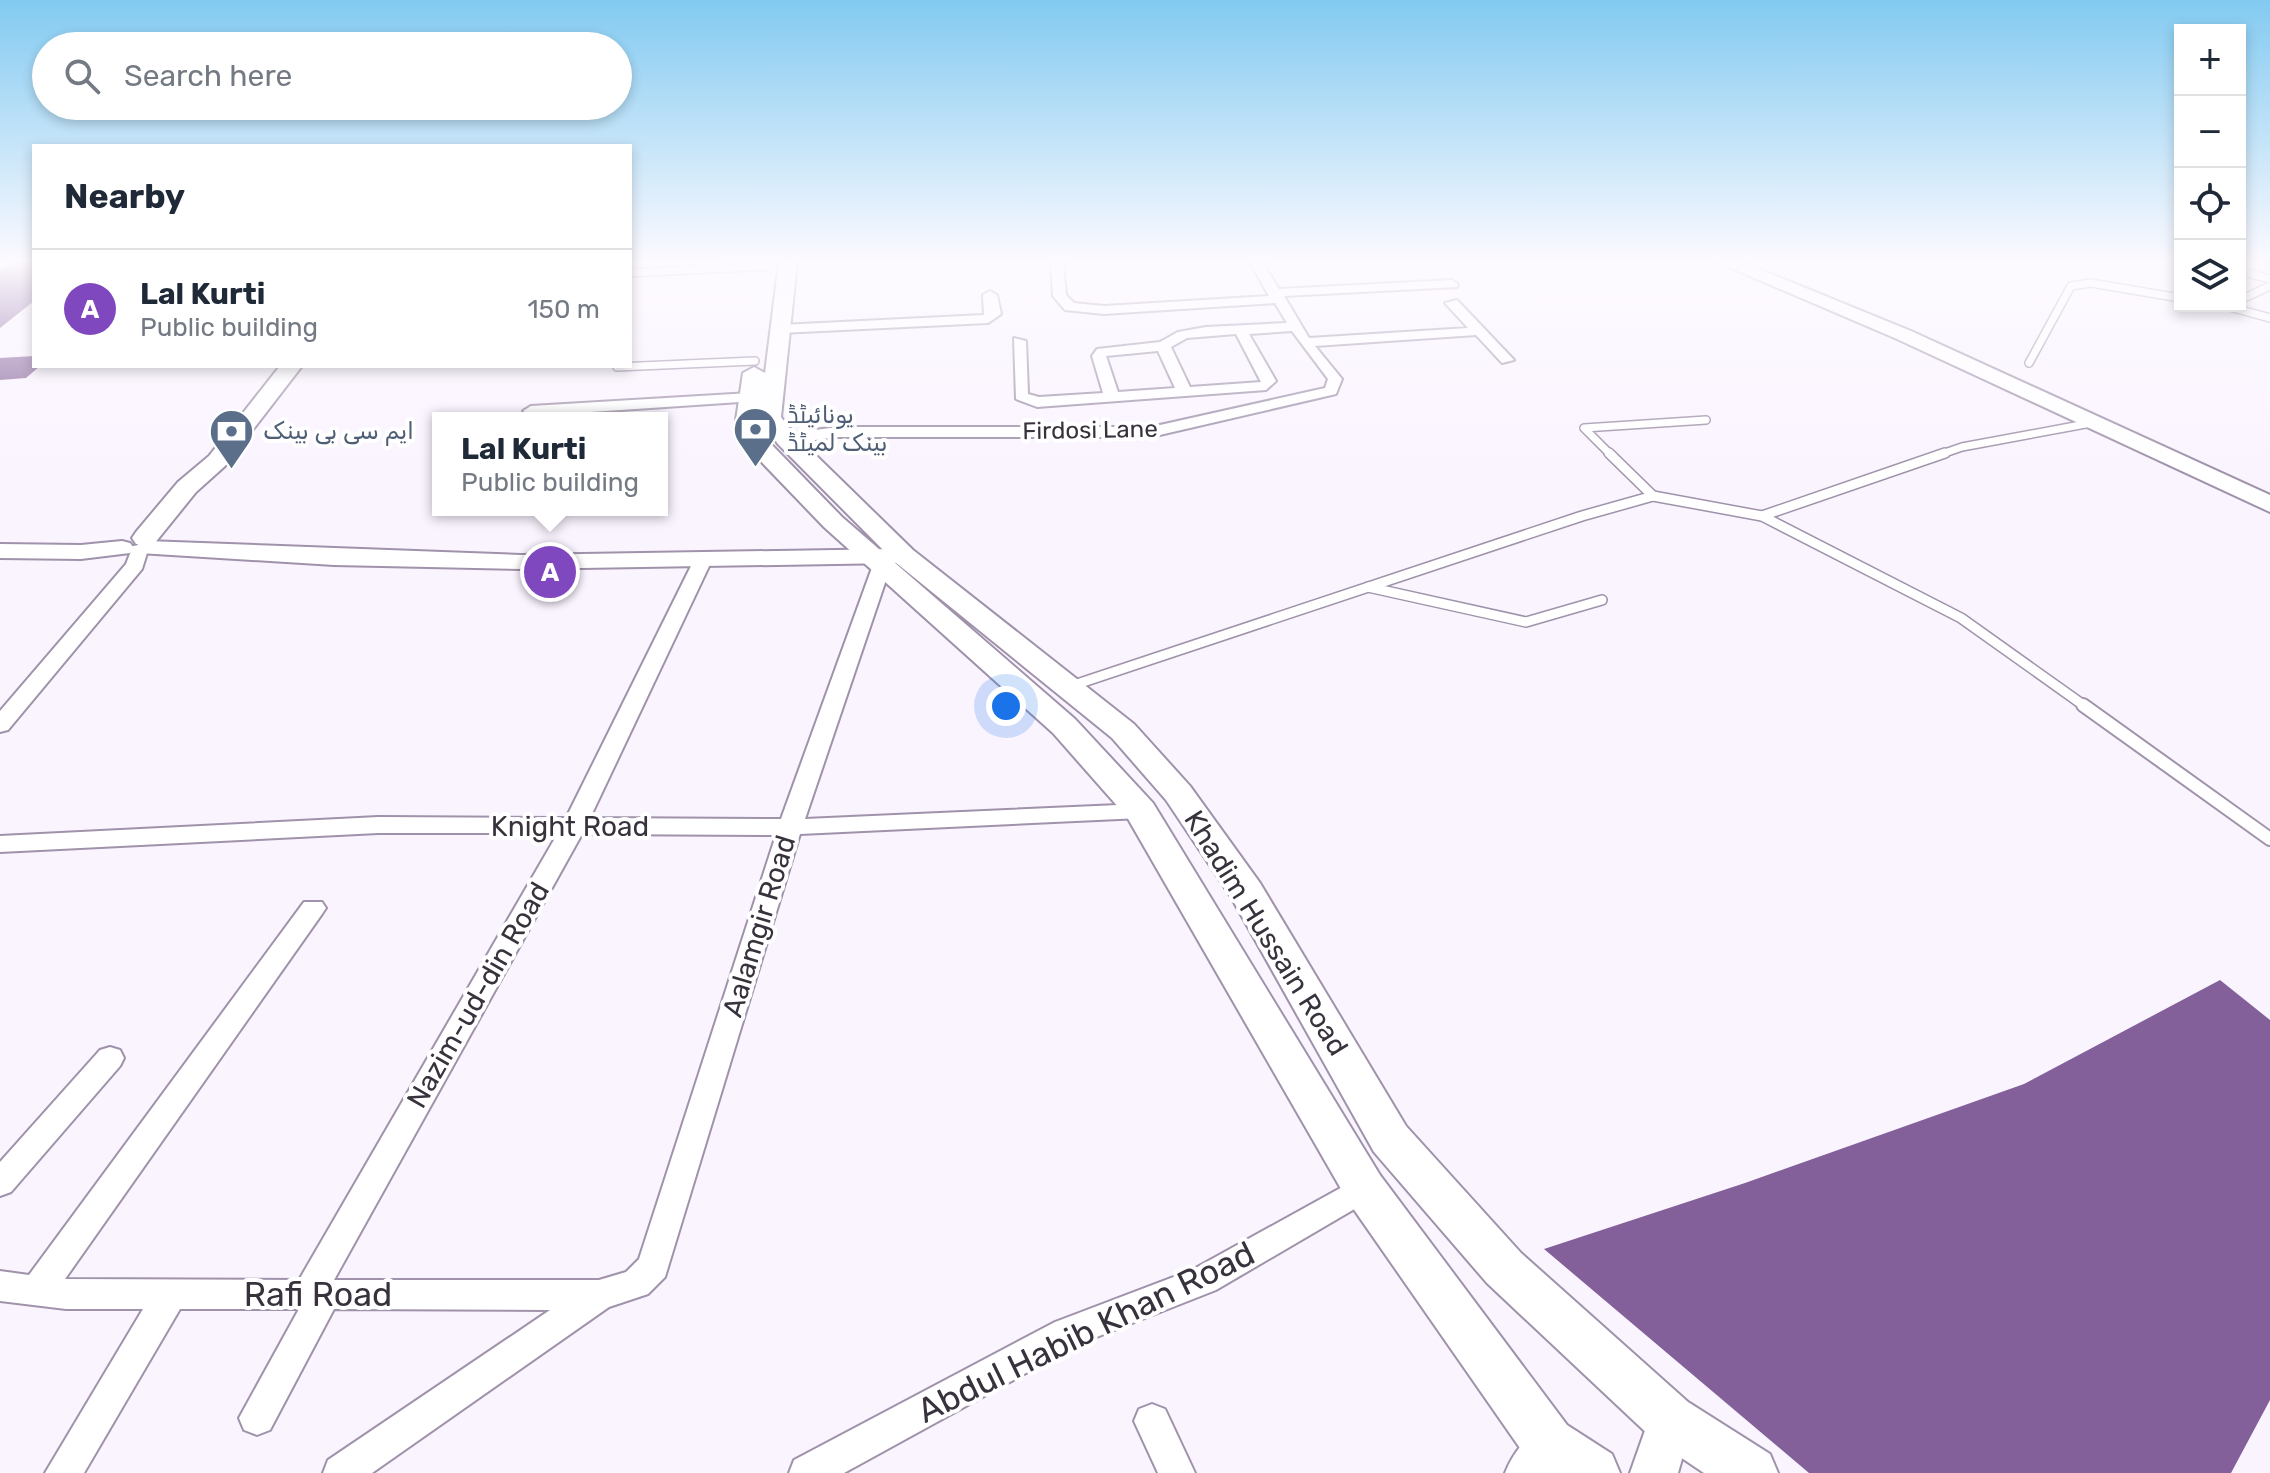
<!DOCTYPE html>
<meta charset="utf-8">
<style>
:root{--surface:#fff;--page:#f2f2f3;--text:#1f2937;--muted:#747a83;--line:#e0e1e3;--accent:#8048bf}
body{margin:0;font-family:Rubik,Cairo,sans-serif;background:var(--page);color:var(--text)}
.controls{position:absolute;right:24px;top:24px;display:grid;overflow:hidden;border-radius:0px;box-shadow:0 4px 12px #0003}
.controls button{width:72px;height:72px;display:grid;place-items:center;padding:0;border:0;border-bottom:2px solid var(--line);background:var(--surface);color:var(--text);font:40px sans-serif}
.you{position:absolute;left:1006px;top:706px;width:28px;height:28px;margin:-20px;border:6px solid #fff;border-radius:50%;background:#1a73e8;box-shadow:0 0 0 12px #1a73e833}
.badge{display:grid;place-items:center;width:52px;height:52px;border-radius:50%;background:var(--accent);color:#fff;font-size:26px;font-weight:700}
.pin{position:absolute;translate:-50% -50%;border:4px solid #fff;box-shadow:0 2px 8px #0006}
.popup{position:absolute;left:432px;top:412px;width:236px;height:104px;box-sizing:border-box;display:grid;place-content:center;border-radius:0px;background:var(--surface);filter:drop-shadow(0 2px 6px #0005);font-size:26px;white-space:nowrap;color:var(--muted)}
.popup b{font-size:30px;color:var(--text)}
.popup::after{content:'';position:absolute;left:50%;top:100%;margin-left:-16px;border:16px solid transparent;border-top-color:var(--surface)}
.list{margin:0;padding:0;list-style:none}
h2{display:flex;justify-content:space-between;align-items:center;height:104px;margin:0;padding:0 32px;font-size:34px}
h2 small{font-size:26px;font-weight:400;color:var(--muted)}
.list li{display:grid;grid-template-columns:52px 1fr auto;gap:24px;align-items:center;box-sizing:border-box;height:120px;padding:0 32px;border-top:2px solid var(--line)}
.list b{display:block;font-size:30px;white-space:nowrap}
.list p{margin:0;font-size:26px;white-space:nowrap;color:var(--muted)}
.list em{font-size:26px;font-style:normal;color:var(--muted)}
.icon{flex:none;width:44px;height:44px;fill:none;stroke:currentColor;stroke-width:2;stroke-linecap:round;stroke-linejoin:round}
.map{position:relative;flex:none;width:2270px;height:1473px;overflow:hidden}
.search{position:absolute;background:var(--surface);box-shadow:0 4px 12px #0003;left:32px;top:32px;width:600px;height:88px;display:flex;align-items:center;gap:20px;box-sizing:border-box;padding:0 28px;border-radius:44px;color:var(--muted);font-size:30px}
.panel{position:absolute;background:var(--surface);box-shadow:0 4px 12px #0003;left:32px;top:144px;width:600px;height:224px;border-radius:0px}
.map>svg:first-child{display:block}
.building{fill:#83609a}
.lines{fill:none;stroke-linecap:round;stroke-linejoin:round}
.service-far2-casing{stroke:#9f92aa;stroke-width:10}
.service-far1-casing{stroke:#9f92aa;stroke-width:12}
.service-casing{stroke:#9f92aa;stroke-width:16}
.minor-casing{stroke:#9f92aa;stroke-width:4}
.tertiary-casing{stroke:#9f92aa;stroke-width:4}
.secondary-casing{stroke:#9f92aa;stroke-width:4}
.service-far2{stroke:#fff;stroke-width:7}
.service-far1{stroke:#fff;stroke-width:9}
.service{stroke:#fff;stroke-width:12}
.minor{fill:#fff;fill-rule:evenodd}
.tertiary{fill:#fff;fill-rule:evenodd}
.secondary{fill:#fff;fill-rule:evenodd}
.labels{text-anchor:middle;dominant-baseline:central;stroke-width:8;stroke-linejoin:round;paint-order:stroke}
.far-service-label{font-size:24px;fill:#4e5e75;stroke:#fff;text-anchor:start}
.far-street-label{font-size:24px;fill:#38323c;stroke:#fff}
.street-label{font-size:28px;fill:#38323c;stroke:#fff}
.near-street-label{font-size:34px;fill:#38323c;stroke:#fff}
</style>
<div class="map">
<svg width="2270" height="1473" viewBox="0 0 2270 1473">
<rect width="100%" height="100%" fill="#faf4ff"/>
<g class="building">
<path d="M16,262H34V301L0,328V272Z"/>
<path d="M34,356V366H40L26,378L0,380V358Z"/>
<path d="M2220,980L2270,1020V1400L2231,1473H1809L1544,1249L1745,1183L2024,1084Z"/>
</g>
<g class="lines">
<defs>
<g id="service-far2">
<path d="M2240,271L2270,279"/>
<path d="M630,273L769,266"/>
<path d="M2240,300L2270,286"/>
<path d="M2226,306L2270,318"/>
<path d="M2029,363L2071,286L2091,283L2180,298"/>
<path d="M617,367L755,361"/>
<path d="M1611,455L1584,428L1706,420"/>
<path d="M1939,455L1962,447L2091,423"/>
</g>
<g id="service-far1">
<path d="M1609,453L1653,496"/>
<path d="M1762,516L1945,453"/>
<path d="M1368,587L1526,622L1602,600"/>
<path d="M1071,686L1582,516L1653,496L1762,516L1961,618L2086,707"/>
</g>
<path id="service" d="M2083,705L2270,839"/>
<g id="minor">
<path d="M1051,262H1063L1066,295L1074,303L1104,306L1269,296L1250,262H1262L1279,289L1452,280L1458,284L1457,287L1284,296L1309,338L1468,328L1445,303L1457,300L1514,360L1502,363L1476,335L1315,346L1342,379L1336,394L1151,437H837L786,444L778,439L786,434L837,427H1151L1325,388L1328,379L1292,331L1249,334L1276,381L1266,390L1037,407L1016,399L1014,338L1026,341L1028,394L1039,397L1103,393L1092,356L1097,349L1160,342L1178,332L1206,327L1287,323L1275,303L1104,314L1065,310L1053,296ZM1236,334L1261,382L1190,387L1171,347L1187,338ZM1158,351L1175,388L1118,392L1106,356Z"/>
<path d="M990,291L997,295L1001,314L988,323L780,333L773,329L780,325L984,315L983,295Z"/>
<path d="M750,393L755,395V401L531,416L523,411L531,406Z"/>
<path d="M139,545L148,550L142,569L8,730L0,732V711L126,564L133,546Z"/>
<path d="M702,556L711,562L590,818L781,819L873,565L882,559L891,565L805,819L1141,804L1153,811L1141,818L800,834L665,1277L648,1294L609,1307L372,1473H323L328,1460L550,1310L334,1309L270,1430L257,1435L244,1430L239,1418L299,1309H180L84,1473H45L143,1309H66L0,1301V1271L29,1275L304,902H322L326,908L322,914L65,1279L299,1280L558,833H378L0,852V836L378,817L566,818L693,562ZM582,834L776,835L639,1259L626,1272L599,1280H334Z"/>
<path d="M110,1047L120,1050L124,1058L120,1066L11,1192L0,1196V1162L100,1050Z"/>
<path d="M1364,1175L1375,1179L1380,1188L1375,1197L1216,1290L1079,1344L844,1473H789L794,1460L1055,1322L1192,1270Z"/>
<path d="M1152,1404L1165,1409L1195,1473H1158L1134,1421L1139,1409Z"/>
<path d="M1548,1425L1561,1431L1566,1443L1547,1473H1505C1513,1453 1528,1433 1548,1425Z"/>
</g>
<g id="tertiary">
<path d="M122,541L130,543L134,548L130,553L81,559L0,558V544L81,545Z"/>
<path d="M147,541L521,555L895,549L907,556L895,563L521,569L334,565L139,553L135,548L139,543Z"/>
<path d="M1670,1398L1686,1405L1693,1420L1678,1473H1630L1654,1405Z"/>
</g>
<g id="secondary">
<path d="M0,262H13L0,269Z"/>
<path d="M779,262H797L781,417L794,434L913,550L1134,724L1190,786L1260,883L1406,1126L1521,1253L1688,1402L1770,1454L1778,1473H1704L1652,1438L1487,1283L1374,1152L1231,897L1166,800L1112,738L895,562L778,444L759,417L768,441L842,517L1075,719L1153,803L1380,1175L1567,1425L1612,1454L1620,1473H1547L1529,1461L1348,1201L1127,817L1053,733L824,527L749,449L736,420L743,373L754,367L765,373Z"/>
<path d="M1717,262H1742L1911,331L2270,495V512L1897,339Z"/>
<path d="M280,366H302L225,466L196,492L154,544H136L132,538L136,532L178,482L209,456Z"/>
</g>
</defs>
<use href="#service-far2" class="service-far2-casing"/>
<use href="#service-far1" class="service-far1-casing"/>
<use href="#service" class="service-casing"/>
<use href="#minor" class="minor-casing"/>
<use href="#tertiary" class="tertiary-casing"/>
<use href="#secondary" class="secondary-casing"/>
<use href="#service-far2" class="service-far2"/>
<use href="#service-far1" class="service-far1"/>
<use href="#service" class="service"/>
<use href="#minor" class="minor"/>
<use href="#tertiary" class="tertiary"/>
<use href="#secondary" class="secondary"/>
</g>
<linearGradient id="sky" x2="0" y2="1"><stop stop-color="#82caf1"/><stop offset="0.56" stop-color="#fdfaff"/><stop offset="1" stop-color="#fdfaff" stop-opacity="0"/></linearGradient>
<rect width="2270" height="468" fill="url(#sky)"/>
<defs>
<symbol id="bank-pin" viewBox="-11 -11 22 30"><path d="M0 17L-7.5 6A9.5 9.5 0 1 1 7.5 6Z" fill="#5c6f8a" stroke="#fff"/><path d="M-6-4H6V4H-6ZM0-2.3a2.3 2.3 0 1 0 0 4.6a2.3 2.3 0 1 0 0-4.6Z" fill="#fff"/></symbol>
</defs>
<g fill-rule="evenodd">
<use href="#bank-pin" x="730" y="404" width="51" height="69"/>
<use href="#bank-pin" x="206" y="406" width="51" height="69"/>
</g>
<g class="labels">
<g class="far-service-label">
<text x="787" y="415">یونائیٹڈ<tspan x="787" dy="28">بینک لمیٹڈ</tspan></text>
<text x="263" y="431">ایم سی بی بینک</text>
</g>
<g class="far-street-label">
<text transform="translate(1090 430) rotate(-1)">Firdosi Lane</text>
</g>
<g class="street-label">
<text x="570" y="826">Knight Road</text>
<text transform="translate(759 926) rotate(-73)">Aalamgir Road</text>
<text transform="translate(1266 933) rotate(58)">Khadim Hussain Road</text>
<text transform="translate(478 995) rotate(-60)">Nazim-ud-din Road</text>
</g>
<g class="near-street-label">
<text x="318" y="1294">Rafi Road</text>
<text transform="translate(1086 1332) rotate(-26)">Abdul Habib Khan Road</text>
</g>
</g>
</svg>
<div class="controls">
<button>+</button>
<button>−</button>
<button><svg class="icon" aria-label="locate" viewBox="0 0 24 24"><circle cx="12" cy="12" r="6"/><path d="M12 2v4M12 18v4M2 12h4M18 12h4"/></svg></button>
<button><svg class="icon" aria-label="layers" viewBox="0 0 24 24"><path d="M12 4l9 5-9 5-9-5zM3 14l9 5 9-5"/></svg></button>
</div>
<div class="you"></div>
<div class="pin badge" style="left:550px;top:572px">A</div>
<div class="popup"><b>Lal Kurti</b>Public building</div>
<div class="search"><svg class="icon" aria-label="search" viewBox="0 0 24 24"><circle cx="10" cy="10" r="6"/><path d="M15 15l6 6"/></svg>Search here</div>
<section class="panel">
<h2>Nearby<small></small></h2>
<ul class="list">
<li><span class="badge">A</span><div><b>Lal Kurti</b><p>Public building</p></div><em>150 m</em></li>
</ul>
</section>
</div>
